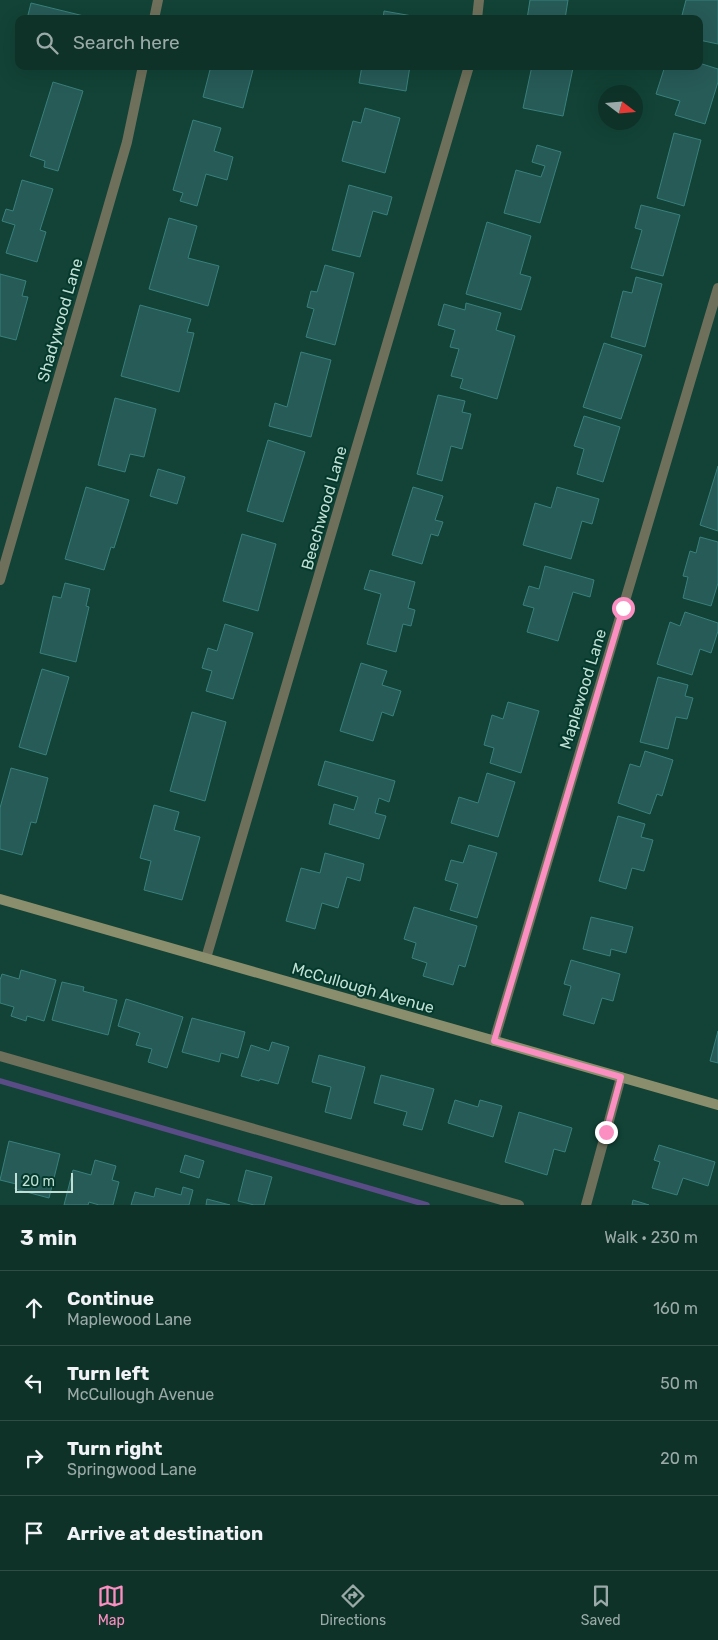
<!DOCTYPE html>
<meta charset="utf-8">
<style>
:root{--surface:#0e3228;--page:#173a30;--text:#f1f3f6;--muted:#9baaa8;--line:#2e4d45;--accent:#fc8fc2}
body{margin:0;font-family:Rubik,sans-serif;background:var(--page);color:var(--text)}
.compass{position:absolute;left:598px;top:85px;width:45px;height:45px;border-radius:50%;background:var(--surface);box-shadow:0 5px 20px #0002;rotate:106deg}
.scale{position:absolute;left:15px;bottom:12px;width:58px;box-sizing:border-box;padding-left:5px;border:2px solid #c1dfd4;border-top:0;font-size:14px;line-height:18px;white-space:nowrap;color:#c1dfd4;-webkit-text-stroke:4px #04392c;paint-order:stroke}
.stop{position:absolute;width:15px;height:15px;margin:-11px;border:4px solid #fc8fc2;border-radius:50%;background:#fff}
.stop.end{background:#fc8fc2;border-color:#fff;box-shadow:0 1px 5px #0008}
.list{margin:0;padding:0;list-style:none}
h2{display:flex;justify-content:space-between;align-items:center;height:65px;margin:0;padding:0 20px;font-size:21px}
h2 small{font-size:16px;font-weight:400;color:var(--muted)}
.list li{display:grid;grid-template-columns:32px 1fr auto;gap:15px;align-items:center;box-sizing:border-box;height:75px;padding:0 20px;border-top:1px solid var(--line)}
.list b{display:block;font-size:19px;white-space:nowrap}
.list p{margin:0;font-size:16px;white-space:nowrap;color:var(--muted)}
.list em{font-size:16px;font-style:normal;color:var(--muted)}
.icon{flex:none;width:28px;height:28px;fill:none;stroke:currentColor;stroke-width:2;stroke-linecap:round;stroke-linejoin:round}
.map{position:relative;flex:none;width:718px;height:1205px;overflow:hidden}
.search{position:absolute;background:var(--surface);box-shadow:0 5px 20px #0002;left:15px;right:15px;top:15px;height:55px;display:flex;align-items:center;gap:12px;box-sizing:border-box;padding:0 18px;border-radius:10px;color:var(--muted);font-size:19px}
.sheet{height:365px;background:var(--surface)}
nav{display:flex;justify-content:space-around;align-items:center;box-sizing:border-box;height:70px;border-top:1px solid var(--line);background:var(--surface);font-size:14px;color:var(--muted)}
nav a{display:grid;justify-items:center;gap:2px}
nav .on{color:var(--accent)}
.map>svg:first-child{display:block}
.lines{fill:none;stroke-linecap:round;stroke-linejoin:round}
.stream{stroke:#5a4c86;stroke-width:5.5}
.building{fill:#275b58;stroke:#39807d}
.street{stroke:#6e705b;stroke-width:10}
.secondary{stroke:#8b8e6c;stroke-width:10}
.route{stroke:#fc8fc2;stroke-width:6}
.labels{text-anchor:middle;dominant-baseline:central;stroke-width:4;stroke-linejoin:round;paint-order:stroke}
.street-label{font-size:16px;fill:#c1dfd4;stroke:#04392c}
</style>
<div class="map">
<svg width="718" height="1205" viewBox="0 0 718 1205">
<rect width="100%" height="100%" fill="#124336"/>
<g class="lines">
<path class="stream" d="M0,1081L427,1205"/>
</g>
<g class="building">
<path d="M530,0H568L565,19H527Z"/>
<path d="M686,0H718V44L699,40V19H681Z"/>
<path d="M31,3L96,19H27Z"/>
<path d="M384,11L418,17V19H383Z"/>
<path d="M699,63L718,69V82L705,124L675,115L680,101L656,94L665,66H699Z"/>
<path d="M211,66H254L243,108L203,97Z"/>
<path d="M362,66H410L406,91L359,83Z"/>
<path d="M532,66H565L573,68L563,116L523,108Z"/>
<path d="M53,82L83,91L58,171L44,167L45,161L30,156Z"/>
<path d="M365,108L400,118L385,173L342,161L353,121L361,123Z"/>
<path d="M193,120L221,128L214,151L233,157L227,180L206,174L197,206L180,201L183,193L173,190Z"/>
<path d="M674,133L701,140L684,206L657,198Z"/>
<path d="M537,145L561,152L540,223L504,213L516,170L541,177L545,166L532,162Z"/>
<path d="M22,180L53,189L40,230L46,232L37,262L6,253L15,225L2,221L6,209L13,211Z"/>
<path d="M349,185L392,197L387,215L373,211L360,257L332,250Z"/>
<path d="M641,205L680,215L663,276L631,268L642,230L635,228Z"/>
<path d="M169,218L197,226L188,258L219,266L208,306L149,289Z"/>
<path d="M487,222L531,236L520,274L531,277L521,310L466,294Z"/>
<path d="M325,265L354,273L335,345L306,337L314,309L307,307L311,291L317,292Z"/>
<path d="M0,274L26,281L22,296L28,297L16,340L0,336Z"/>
<path d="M636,277L662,284L645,347L611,337L623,291L632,293Z"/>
<path d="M466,303L501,313L496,330L515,336L497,399L460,388L463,379L451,376L459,349L450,347L455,330L438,325L444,304L465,310Z"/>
<path d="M140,305L191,319L187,332L194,333L179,392L121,376Z"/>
<path d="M604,343L642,355L621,419L583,407Z"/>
<path d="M301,352L331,360L311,437L269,426L275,403L287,407Z"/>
<path d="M438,395L465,401L462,412L471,414L462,449L451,446L442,481L417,474Z"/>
<path d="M115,398L156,409L144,457L130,454L125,472L98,465Z"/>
<path d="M584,416L620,427L603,482L577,474L584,449L574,446Z"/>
<path d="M268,440L305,452L283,522L247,511Z"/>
<path d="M718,466V531L700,525Z"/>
<path d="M158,469L185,477L177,504L150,496Z"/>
<path d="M86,487L129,500L114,548L111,547L104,570L65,559Z"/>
<path d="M413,487L443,496L435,520L443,522L438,536L431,534L422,564L392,555Z"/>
<path d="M557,487L599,499L592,524L582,521L571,559L523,545L535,503L551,508Z"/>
<path d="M242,534L276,544L258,611L223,601Z"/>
<path d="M700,537L718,542V583L711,606L683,598L688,577L683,576L690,551L696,553Z"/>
<path d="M545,566L594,580L590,597L573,592L558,641L527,632L534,608L523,605L529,586L539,589Z"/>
<path d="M370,570L415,582L408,608L415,610L411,626L403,624L396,652L367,644L381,594L364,589Z"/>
<path d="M65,583L90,589L86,606L89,607L76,662L40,653L53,596L61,598Z"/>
<path d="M685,612L718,623V631L711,653L700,649L692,675L657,664L670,622L680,626Z"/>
<path d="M225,624L253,633L233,699L206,691L212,671L202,668L208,648L217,651Z"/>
<path d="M361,663L387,671L382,685L401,691L393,716L382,712L373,741L340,731Z"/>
<path d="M42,669L69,677L46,755L19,747Z"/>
<path d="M658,677L688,685L685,696L693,698L687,719L676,717L668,749L640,742Z"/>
<path d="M508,702L539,711L521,773L490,763L494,748L484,745L492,715L503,719Z"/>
<path d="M192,712L226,722L205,801L170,791Z"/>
<path d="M645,751L673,760L662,796L657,794L650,814L618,803L630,764L640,767Z"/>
<path d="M325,761L395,781L389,802L379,798L375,813L386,816L379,839L329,824L334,804L354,810L358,797L318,785Z"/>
<path d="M11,768L48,778L36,823L31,822L22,855L0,849V808Z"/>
<path d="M487,773L515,782L498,837L451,823L459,797L478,803Z"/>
<path d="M154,805L179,812L174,830L200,837L182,900L144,890L151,861L140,858Z"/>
<path d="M618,816L645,824L641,837L653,840L644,871L632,868L626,889L599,881Z"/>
<path d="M469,845L497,853L477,918L450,910L458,884L445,880L451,860L463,863Z"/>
<path d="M325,853L364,864L360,881L347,877L338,908L322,903L315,929L286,921L301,868L320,873Z"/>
<path d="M414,907L477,926L465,967L459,965L453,985L423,976L427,963L412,958L416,943L404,939Z"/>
<path d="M591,917L633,927L626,953L611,949L610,956L583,949Z"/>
<path d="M571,960L620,974L613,1001L602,998L594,1024L563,1015L571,986L564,984Z"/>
<path d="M21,970L56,980L44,1021L27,1016L26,1021L11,1016L14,1007L0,1003V980L2,974L19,979Z"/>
<path d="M62,982L84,987L83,991L117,1000L108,1035L52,1020Z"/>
<path d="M126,999L183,1017L167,1068L148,1062L152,1049L136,1045L140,1033L118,1026Z"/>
<path d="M192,1018L245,1032L238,1058L221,1053L219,1062L182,1052Z"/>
<path d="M718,1031V1063L710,1061Z"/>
<path d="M272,1042L289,1047L278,1084L260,1079L259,1081L241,1076L251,1045L269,1051Z"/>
<path d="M319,1055L365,1067L351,1119L325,1112L331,1087L312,1082Z"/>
<path d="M381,1075L434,1089L422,1130L403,1125L407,1112L374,1103Z"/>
<path d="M455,1100L478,1107L480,1100L502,1106L493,1137L448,1123Z"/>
<path d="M519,1112L572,1128L565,1152L554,1149L547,1175L505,1162Z"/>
<path d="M9,1141L60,1154L49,1198L15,1189L16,1184L0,1180Z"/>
<path d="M659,1145L715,1162L708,1186L683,1178L677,1195L652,1188L660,1162L654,1160Z"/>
<path d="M185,1155L204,1161L199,1178L180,1172Z"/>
<path d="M95,1160L116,1166L112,1180L119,1182L113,1205H99L89,1202L88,1205H64L73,1170L91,1175Z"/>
<path d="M246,1170L272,1177L264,1205H254L238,1201Z"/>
<path d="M183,1187L193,1190L189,1205H131L135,1192L154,1197L156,1188L181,1195Z"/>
<path d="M207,1199L230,1205H206Z"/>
<path d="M633,1200L649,1205H632Z"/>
</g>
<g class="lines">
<g class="street">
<path d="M154,19L158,0"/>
<path d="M477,19L479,0"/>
<path d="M0,580L127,142L143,66"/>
<path d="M206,958L469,66"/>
<path d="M494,1041L718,288"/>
<path d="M0,1056L519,1205"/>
<path d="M586,1205L621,1077"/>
</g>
<path class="secondary" d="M0,899L718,1105"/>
</g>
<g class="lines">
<path class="route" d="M606,1132L621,1077L494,1041L623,608"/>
</g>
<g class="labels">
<g class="street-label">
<text transform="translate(60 320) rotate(-74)">Shadywood Lane</text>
<text transform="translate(324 508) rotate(-74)">Beechwood Lane</text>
<text transform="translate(583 689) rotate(-73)">Maplewood Lane</text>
<text transform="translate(363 988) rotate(16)">McCullough Avenue</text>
</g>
</g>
</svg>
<svg class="compass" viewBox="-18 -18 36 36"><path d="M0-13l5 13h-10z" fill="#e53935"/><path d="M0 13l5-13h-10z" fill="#9baaa8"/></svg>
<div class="scale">20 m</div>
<div class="stop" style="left:623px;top:608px"></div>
<div class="stop end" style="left:606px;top:1132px"></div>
<div class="search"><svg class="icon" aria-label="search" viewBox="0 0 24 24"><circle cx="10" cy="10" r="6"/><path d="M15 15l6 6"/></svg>Search here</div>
</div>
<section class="sheet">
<h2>3 min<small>Walk · 230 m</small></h2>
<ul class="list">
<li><svg class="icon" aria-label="ahead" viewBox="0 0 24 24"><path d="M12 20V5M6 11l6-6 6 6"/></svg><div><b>Continue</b><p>Maplewood Lane</p></div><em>160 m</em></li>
<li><svg class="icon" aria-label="left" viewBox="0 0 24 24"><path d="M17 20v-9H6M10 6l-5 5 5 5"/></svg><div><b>Turn left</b><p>McCullough Avenue</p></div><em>50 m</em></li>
<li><svg class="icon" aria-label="right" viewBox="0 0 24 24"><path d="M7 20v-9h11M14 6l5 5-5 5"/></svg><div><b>Turn right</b><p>Springwood Lane</p></div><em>20 m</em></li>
<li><svg class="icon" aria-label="arrive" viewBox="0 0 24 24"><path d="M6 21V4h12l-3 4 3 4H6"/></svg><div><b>Arrive at destination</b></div></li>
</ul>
</section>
<nav>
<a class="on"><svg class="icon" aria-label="map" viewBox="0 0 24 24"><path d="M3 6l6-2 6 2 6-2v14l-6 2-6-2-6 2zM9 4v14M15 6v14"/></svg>Map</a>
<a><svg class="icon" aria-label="directions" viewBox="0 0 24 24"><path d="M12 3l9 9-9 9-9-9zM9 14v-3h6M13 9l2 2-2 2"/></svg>Directions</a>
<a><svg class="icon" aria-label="saved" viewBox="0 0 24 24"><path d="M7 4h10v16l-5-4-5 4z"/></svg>Saved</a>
</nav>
